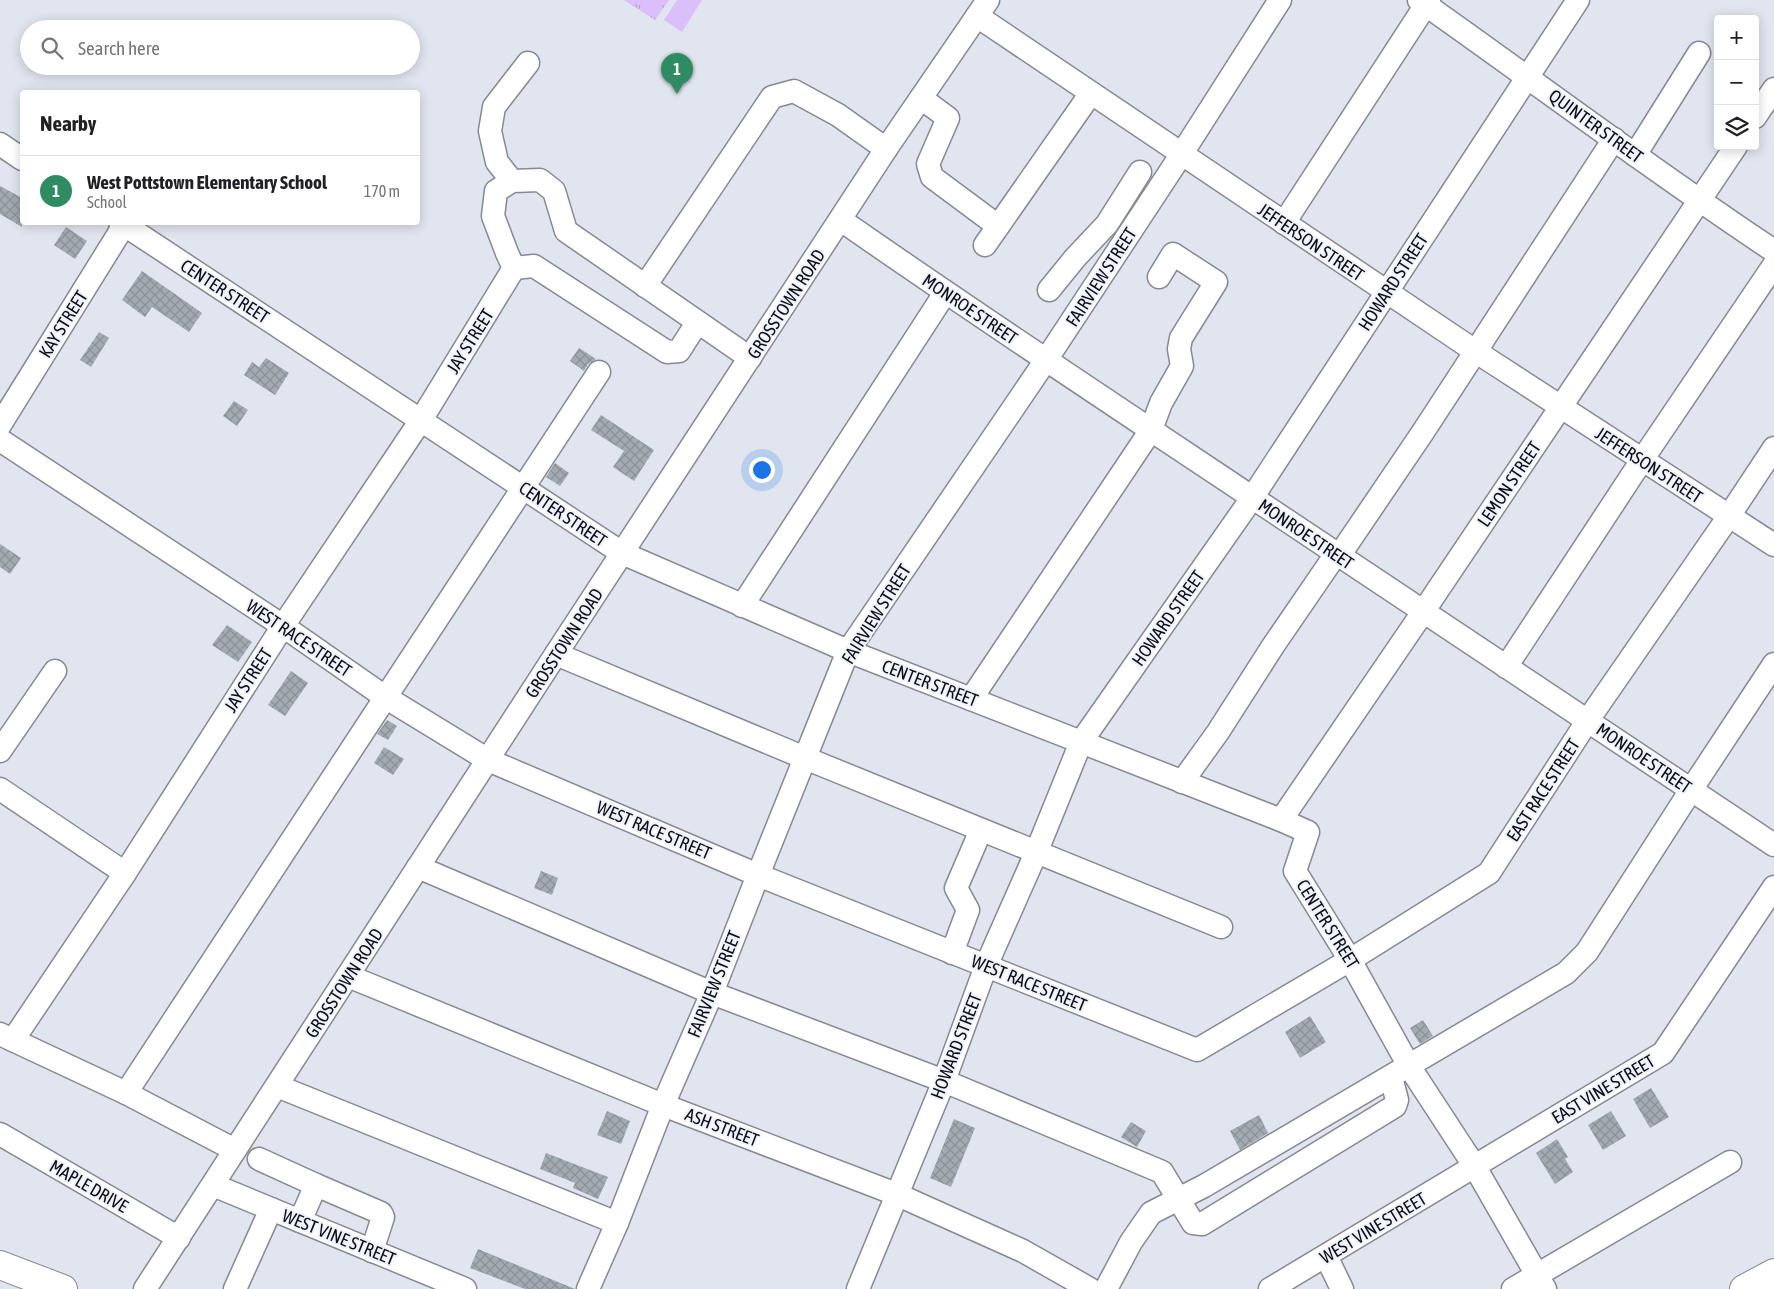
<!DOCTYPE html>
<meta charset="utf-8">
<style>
:root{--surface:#fff;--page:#f6f6f6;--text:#202124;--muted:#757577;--line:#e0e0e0;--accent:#2f8c62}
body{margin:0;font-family:"Asap Condensed",sans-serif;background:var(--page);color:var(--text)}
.controls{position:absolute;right:15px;top:15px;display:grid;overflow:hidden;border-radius:5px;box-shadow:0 2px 12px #0003}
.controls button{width:45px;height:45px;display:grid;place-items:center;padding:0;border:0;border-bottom:1px solid var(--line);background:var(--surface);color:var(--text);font:25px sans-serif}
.you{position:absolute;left:761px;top:469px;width:18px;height:18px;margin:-12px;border:4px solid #fff;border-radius:50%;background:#1a73e8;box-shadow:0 0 0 8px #1a73e833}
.badge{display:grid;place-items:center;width:32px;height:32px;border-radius:50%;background:var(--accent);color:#fff;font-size:16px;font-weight:700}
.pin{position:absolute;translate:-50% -41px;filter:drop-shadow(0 1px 2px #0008)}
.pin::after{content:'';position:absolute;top:26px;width:18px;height:15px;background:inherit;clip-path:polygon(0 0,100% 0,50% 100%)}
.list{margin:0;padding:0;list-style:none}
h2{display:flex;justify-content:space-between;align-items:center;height:65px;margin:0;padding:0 20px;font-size:21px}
h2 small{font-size:16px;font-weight:400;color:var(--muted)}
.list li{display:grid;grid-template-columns:32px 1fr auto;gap:15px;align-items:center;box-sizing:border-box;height:70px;padding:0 20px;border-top:1px solid var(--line)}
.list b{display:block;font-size:19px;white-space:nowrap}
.list p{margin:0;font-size:16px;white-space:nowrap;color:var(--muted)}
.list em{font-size:16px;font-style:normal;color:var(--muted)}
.icon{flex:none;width:28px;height:28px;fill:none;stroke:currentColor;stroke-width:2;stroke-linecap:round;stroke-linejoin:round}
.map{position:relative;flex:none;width:1774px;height:1289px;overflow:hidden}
.search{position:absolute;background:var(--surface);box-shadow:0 2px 12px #0003;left:20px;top:20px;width:400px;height:55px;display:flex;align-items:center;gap:12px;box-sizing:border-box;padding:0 18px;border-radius:28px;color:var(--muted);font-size:19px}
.panel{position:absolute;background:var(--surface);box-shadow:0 2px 12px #0003;left:20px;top:90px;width:400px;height:135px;border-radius:5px}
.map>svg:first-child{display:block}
.park{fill:url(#park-tufts)}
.pitch{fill:#dbbffb}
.building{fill:url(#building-cross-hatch)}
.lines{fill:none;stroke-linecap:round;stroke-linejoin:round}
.minor-casing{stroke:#858993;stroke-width:25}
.major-casing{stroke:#858993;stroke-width:30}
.minor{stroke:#fff;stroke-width:22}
.major{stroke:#fff;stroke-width:28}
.labels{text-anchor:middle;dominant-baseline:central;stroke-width:4;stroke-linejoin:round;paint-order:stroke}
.street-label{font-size:18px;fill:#0c0e11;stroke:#edf2fc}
</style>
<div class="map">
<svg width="1774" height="1289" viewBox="0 0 1774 1289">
<defs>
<pattern id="park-tufts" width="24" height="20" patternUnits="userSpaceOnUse" patternTransform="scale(1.25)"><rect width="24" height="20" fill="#dbbffb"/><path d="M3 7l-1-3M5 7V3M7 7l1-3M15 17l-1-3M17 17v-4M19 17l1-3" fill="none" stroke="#bba3d6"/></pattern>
<pattern id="building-cross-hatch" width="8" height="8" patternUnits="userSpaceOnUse" patternTransform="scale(1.25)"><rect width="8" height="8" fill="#a2abb2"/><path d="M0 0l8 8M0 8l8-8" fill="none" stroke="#8a9298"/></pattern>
</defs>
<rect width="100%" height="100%" fill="#e0e5ef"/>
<path class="park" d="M624,0H669L655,20Z"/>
<path class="pitch" d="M677,0H702L682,32L664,20Z"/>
<g class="building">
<path d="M0,186L22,198V227L0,214Z"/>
<path d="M66,227L87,241L75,259L54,245Z"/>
<path d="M142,271L202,313L189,332L152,307L145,317L122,300Z"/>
<path d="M99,332L109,338L91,367L80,360Z"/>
<path d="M579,348L596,359L588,364L584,371L570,361Z"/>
<path d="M266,358L289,373L275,395L244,375L252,362L259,367Z"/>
<path d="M234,401L248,410L237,426L223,416Z"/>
<path d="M601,415L654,450L634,481L613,467L624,451L591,430Z"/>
<path d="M555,463L569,473L560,486L546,477Z"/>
<path d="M0,544L21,558L10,574L0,567Z"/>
<path d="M227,625L252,642L238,662L212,645Z"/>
<path d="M291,671L308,683L285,716L268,705Z"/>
<path d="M387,720L397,726L388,740L377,734Z"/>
<path d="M384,747L404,759L393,775L374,763Z"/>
<path d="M541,871L558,878L552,895L534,888Z"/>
<path d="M1310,1016L1326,1042L1300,1058L1285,1032Z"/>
<path d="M1423,1020L1433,1036L1420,1044L1410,1028Z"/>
<path d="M1651,1088L1669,1117L1650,1128L1633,1099Z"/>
<path d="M607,1111L630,1121L621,1144L597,1135Z"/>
<path d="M1611,1111L1626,1136L1603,1150L1588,1125Z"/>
<path d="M1259,1115L1268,1133L1240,1150L1230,1131Z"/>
<path d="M954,1119L975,1128L951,1187L930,1178Z"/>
<path d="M1131,1122L1146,1131L1137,1147L1121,1137Z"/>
<path d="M1557,1139L1568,1157L1565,1159L1573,1172L1555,1184L1536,1153Z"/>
<path d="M546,1153L608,1177L598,1199L573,1188L575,1183L540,1169Z"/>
<path d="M478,1249L575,1289H525L470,1268Z"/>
</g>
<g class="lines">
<defs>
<g id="minor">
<path d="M1419,0C1537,83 1653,171 1774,251"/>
<path d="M977,16L1475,351L1774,545"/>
<path d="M921,98L948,118L928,164L932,177L998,226"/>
<path d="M1755,117L1774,89"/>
<path d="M0,144L22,159"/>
<path d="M1635,155L1699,53"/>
<path d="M512,181L497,162L490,131L494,107L528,63"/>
<path d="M841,220C944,292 1049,362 1154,432C1360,570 1567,707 1774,845"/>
<path d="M120,222L622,553L848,651L1281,820L1308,832L1295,871L1350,960L1409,1066L1475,1167L1545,1289"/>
<path d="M1284,223L1429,0"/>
<path d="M985,245L1091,93"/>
<path d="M514,268L507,253L493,216L496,191L512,181L540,180L554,191L566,231L750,358"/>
<path d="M514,268L534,266L667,352L679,351L697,323"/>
<path d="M645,286L772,97L794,91L838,115L886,149"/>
<path d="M1049,290L1075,258L1107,224L1140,172"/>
<path d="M0,425L126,222"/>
<path d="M0,440L283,626L385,697L488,760L758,875L1197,1050L1350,960L1489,873L1588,720L1729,516L1774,448"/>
<path d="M1339,556L1423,432L1614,139"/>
<path d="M742,606L945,293"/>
<path d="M556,654L805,758L1221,927"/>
<path d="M1506,667L1642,460L1774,265"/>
<path d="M971,699L1151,430L1161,403L1182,366L1179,349L1181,338L1216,282L1173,254L1159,277"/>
<path d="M0,751L55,671"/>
<path d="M1182,782L1218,732L1273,646L1336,554"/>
<path d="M0,789L125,873"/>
<path d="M1281,820L1423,612L1736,146"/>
<path d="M418,867L712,993L944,1081L1162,1172L1193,1223L1202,1224L1395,1106L1397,1100L1391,1077"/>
<path d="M952,953L968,910L956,888L981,830"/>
<path d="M348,976L663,1105L896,1194L1023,1251L1090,1289"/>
<path d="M0,1034L126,1093L235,1150"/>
<path d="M13,1040L125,873L283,626L421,420L514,268"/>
<path d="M277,1086L617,1223"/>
<path d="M126,1093L599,372"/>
<path d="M0,1134L179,1238"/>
<path d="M259,1159L316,1185L300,1221"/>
<path d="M213,1185L465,1289"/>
<path d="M316,1185L381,1213L383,1217L372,1251"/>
<path d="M1326,1256L1342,1289"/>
<path d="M145,1289L556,654L886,149L988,0"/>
<path d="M235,1289L271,1209"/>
<path d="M588,1289L617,1223L663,1105L712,993L758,875L848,651L1046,360L1181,155L1280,0"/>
<path d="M858,1289L944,1081L986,966L1036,853L1081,742L1252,498L1578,0"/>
<path d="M1106,1289L1131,1242L1151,1213L1204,1186L1566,973L1587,952L1691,790L1774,664"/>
<path d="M1270,1289L1663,1053L1774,887"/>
<path d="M1513,1289L1730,1162"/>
</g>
<g id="major">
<path d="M0,1265L63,1289"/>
<path d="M1744,1289L1774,1273"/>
</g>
</defs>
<use href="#minor" class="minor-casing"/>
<use href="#major" class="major-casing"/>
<use href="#minor" class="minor"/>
<use href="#major" class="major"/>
</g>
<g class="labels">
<g class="street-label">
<text transform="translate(1596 126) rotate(36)">QUINTER STREET</text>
<text transform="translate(1311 242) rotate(34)">JEFFERSON STREET</text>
<text transform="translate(1101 277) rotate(-57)">FAIRVIEW STREET</text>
<text transform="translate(1393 282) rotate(-57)">HOWARD STREET</text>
<text transform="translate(225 291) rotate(33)">CENTER STREET</text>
<text transform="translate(786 304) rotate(-57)">GROSSTOWN ROAD</text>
<text transform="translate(970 309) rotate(34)">MONROE STREET</text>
<text transform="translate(63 324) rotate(-58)">KAY STREET</text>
<text transform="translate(470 341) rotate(-58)">JAY STREET</text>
<text transform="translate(1649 465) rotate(33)">JEFFERSON STREET</text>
<text transform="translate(1509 484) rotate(-56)">LEMON STREET</text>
<text transform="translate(563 514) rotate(34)">CENTER STREET</text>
<text transform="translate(1306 534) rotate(34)">MONROE STREET</text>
<text transform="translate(876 614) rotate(-58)">FAIRVIEW STREET</text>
<text transform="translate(1168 618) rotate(-55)">HOWARD STREET</text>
<text transform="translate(299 638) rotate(34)">WEST RACE STREET</text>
<text transform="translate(564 643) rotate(-57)">GROSSTOWN ROAD</text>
<text transform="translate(248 680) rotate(-57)">JAY STREET</text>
<text transform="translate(930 683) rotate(21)">CENTER STREET</text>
<text transform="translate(1644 758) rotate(34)">MONROE STREET</text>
<text transform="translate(1543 790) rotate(-57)">EAST RACE STREET</text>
<text transform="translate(654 830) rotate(23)">WEST RACE STREET</text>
<text transform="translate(1328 924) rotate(58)">CENTER STREET</text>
<text transform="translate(344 983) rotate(-57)">GROSSTOWN ROAD</text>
<text transform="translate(1029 983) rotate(22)">WEST RACE STREET</text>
<text transform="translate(714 984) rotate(-68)">FAIRVIEW STREET</text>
<text transform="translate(956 1046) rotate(-69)">HOWARD STREET</text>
<text transform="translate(1603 1089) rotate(-31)">EAST VINE STREET</text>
<text transform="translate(722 1127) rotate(21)">ASH STREET</text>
<text transform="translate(89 1186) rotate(30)">MAPLE DRIVE</text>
<text transform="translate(1373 1228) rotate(-31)">WEST VINE STREET</text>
<text transform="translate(339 1237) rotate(22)">WEST VINE STREET</text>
</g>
</g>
</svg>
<div class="controls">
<button>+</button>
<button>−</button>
<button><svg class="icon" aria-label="layers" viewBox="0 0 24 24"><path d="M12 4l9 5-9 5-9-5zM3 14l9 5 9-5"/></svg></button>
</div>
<div class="you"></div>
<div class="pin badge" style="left:677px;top:94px">1</div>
<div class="search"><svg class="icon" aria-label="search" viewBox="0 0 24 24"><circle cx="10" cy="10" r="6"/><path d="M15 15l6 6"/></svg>Search here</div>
<section class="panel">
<h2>Nearby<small></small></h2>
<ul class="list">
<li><span class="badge">1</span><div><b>West Pottstown Elementary School</b><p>School</p></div><em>170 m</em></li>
</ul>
</section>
</div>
